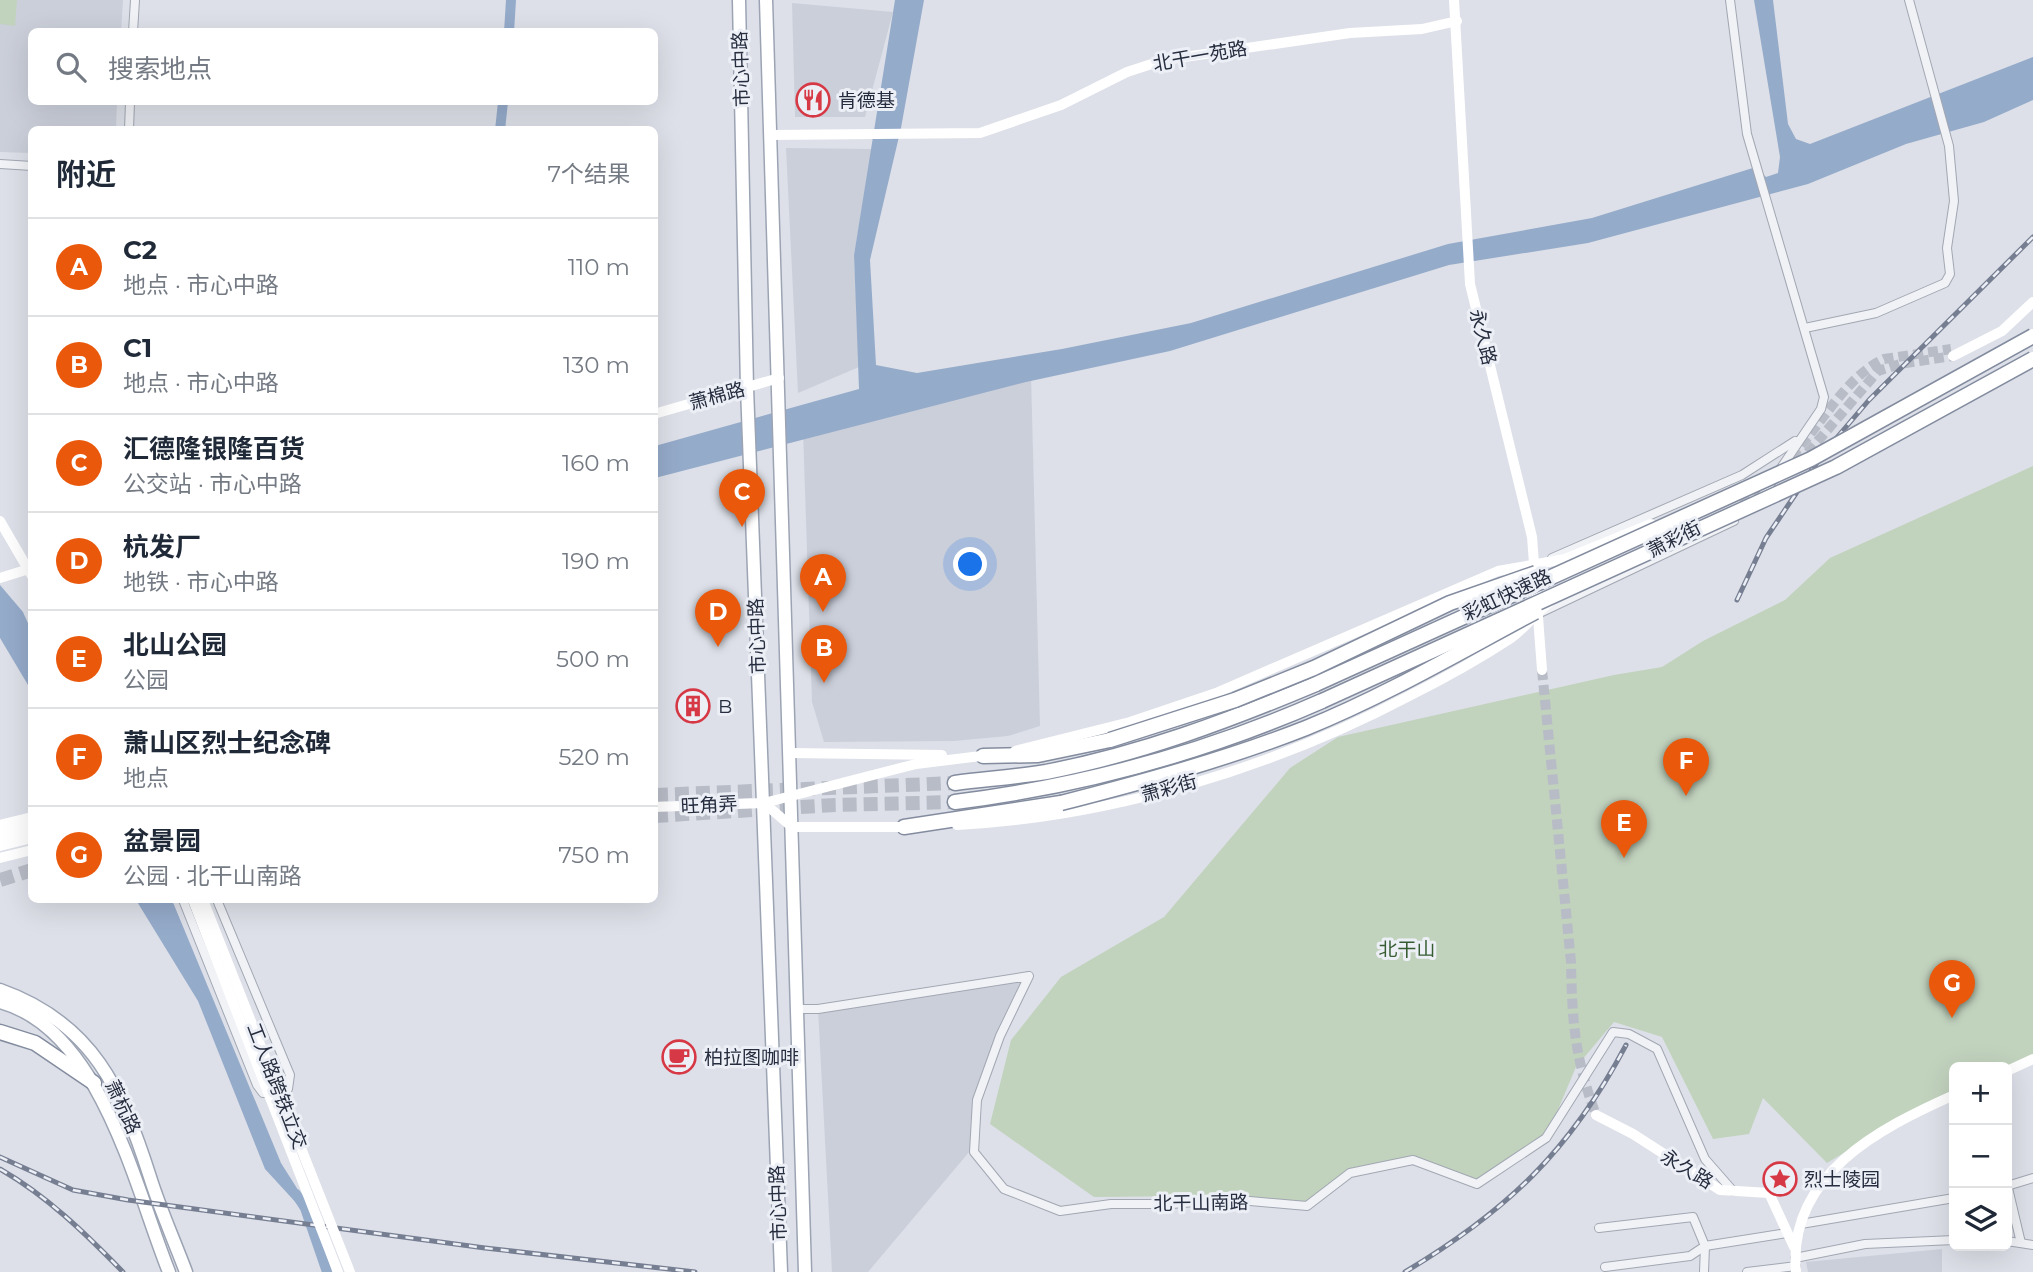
<!DOCTYPE html>
<html lang="zh">
<meta charset="utf-8">
<style>
:root{--surface:#fff;--page:#f6f6f7;--text:#1f2937;--muted:#747a83;--line:#e0e1e3;--accent:#ea580c}
body{margin:0;font-family:Montserrat,"Noto Sans SC",sans-serif;background:var(--page);color:var(--text)}
.controls{position:absolute;right:21px;bottom:21px;display:grid;overflow:hidden;border-radius:10px;box-shadow:0 7px 28px #0002}
.controls button{width:63px;height:63px;display:grid;place-items:center;padding:0;border:0;border-bottom:2px solid var(--line);background:var(--surface);color:var(--text);font:35px sans-serif}
.you{position:absolute;left:971px;top:565px;width:24px;height:24px;margin:-18px;border:5px solid #fff;border-radius:50%;background:#1a73e8;box-shadow:0 0 0 10px #1a73e833}
.badge{display:grid;place-items:center;width:46px;height:46px;border-radius:50%;background:var(--accent);color:#fff;font-size:23px;font-weight:700}
.pin{position:absolute;translate:-50% -58px;filter:drop-shadow(0 2px 4px #0008)}
.pin::after{content:'';position:absolute;top:37px;width:24px;height:21px;background:inherit;clip-path:polygon(0 0,100% 0,50% 100%)}
.list{margin:0;padding:0;list-style:none}
h2{display:flex;justify-content:space-between;align-items:center;height:91px;margin:0;padding:0 28px;font-size:30px}
h2 small{font-size:23px;font-weight:400;color:var(--muted)}
.list li{display:grid;grid-template-columns:46px 1fr auto;gap:21px;align-items:center;box-sizing:border-box;height:98px;padding:0 28px;border-top:2px solid var(--line)}
.list b{display:block;font-size:26px;white-space:nowrap}
.list p{margin:0;font-size:23px;white-space:nowrap;color:var(--muted)}
.list em{font-size:23px;font-style:normal;color:var(--muted)}
.icon{flex:none;width:38px;height:38px;fill:none;stroke:currentColor;stroke-width:2;stroke-linecap:round;stroke-linejoin:round}
.map{position:relative;flex:none;width:2033px;height:1272px;overflow:hidden}
.search{position:absolute;background:var(--surface);box-shadow:0 7px 28px #0002;left:28px;top:28px;width:630px;height:77px;display:flex;align-items:center;gap:18px;box-sizing:border-box;padding:0 24px;border-radius:10px;color:var(--muted);font-size:26px}
.panel{position:absolute;background:var(--surface);box-shadow:0 7px 28px #0002;left:28px;top:126px;width:630px;height:777px;border-radius:10px}
.map>svg:first-child{display:block}
.built{fill:#cbcfda}
.green{fill:#c1d2bd}
.water{fill:#95abca}
.lines{fill:none;stroke-linecap:round;stroke-linejoin:round}
.canal{stroke:#95abca;stroke-width:10}
.secondary-tunnel{stroke:#b8bcc6;stroke-width:10;stroke-dasharray:10 5;stroke-linecap:butt}
.highway-tunnel{stroke:#b8bcc6;stroke-width:14;stroke-dasharray:14 7;stroke-linecap:butt}
.street-casing{stroke:#a2a7b2;stroke-width:10}
.primary-casing{stroke:#9ca4b4;stroke-width:15}
.highway-casing{stroke:#838c9f;stroke-width:17}
.street{stroke:#f0f2f6;stroke-width:8}
.secondary{stroke:#fff;stroke-width:10}
.primary{stroke:#fff;stroke-width:12}
.highway{stroke:#fff;stroke-width:14}
.rail-casing{stroke:#767e92;stroke-width:5}
.rail{stroke:#eceff5;stroke-width:2.5;stroke-dasharray:8;stroke-linecap:butt}
.highway-bridge-casing{stroke:#838c9f;stroke-width:17;stroke-linecap:butt}
.secondary-bridge{stroke:#fff;stroke-width:10}
.highway-bridge{stroke:#fff;stroke-width:14}
.labels{text-anchor:middle;dominant-baseline:central;stroke-width:6;stroke-linejoin:round;paint-order:stroke}
.street-label{font-size:19px;fill:#262d3f;stroke:#eceff5}
.poi-label{font-size:19px;fill:#262d3f;stroke:#eceff5;text-anchor:start}
.park-label{font-size:19px;fill:#375c32;stroke:#eceff5}
</style>
<div class="map">
<svg width="2033" height="1272" viewBox="0 0 2033 1272">
<rect width="100%" height="100%" fill="#dde0e8"/>
<g class="built">
<path d="M0,0H123L121,31L32,32V102H117L116,129L32,130L31,153L0,152Z"/>
<path d="M792,3L893,12L865,117H795Z"/>
<path d="M786,148L872,149L854,255L859,367L798,393Z"/>
<path d="M1031,373L1040,726L1008,736L954,741L824,742L812,702L803,430Z"/>
<path d="M1029,976L977,1100L975,1145L868,1272H832L818,1009Z"/>
<path d="M1942,1249V1272H1808L1806,1262Z"/>
</g>
<g class="green">
<path d="M0,0H17L15,26L0,24Z"/>
<path d="M2033,466V1060L2007,1067H1954V1097L1875,1134L1827,1163L1763,1098L1749,1134L1713,1139L1662,1037L1614,1022L1576,1067L1546,1138L1477,1184L1413,1160L1350,1173L1307,1206L1194,1196L1094,1197L990,1124L1011,1040L1061,977L1164,917L1290,768L1338,737L1614,675L1662,667L1703,641L1785,600L1830,558Z"/>
</g>
<g class="water">
<path d="M895,0H924L901,128L870,260L876,365L917,373L1062,349L1191,323L1448,244L1592,218L1756,167L1766,177L1778,173L1780,157L1754,0H1773L1788,124L1796,139L1810,144L2033,57V100L1984,122L1906,144L1808,184L1588,243L1449,265L1170,351L1026,382L655,478V446L859,389L854,255Z"/>
<path d="M0,585L23,612L31,630V690L0,638Z"/>
<path d="M136,900H172L281,1163L305,1201L299,1206L265,1169L198,1001Z"/>
</g>
<g class="lines">
<g class="canal">
<path d="M509,32L511,0"/>
<path d="M500,130L503,102"/>
<path d="M296,1194L305,1208L327,1272"/>
</g>
<g class="secondary-tunnel">
<path d="M1791,456C1821,426 1845,377 1884,359L1951,349"/>
<path d="M1798,464L1878,371L1900,364L1953,356"/>
<path d="M1742,504L1771,484"/>
<path d="M1542,670L1571,962C1572,1022 1575,1059 1596,1115"/>
</g>
<g class="highway-tunnel">
<path d="M654,795L955,783"/>
<path d="M654,816L835,805L955,802"/>
<path d="M0,880L32,870"/>
</g>
<defs>
<g id="street">
<path d="M1730,0L1747,134L1824,397L1821,409L1760,499"/>
<path d="M133,32L135,0"/>
<path d="M129,130L130,102"/>
<path d="M0,164L32,166"/>
<path d="M1805,328L1876,313L1945,283L1950,274L1947,248L1954,201L1949,146L1909,0"/>
<path d="M1552,558L1742,475L1795,441"/>
<path d="M1540,613L1734,521"/>
<path d="M183,900L257,1085L263,1093H278L288,1089L290,1075L217,900"/>
<path d="M797,1009H818L1029,976L1000,1036L977,1100L974,1152L1004,1189L1060,1211L1111,1204H1172L1228,1199L1307,1206L1350,1173L1413,1160L1477,1184L1546,1138L1613,1032L1629,1034L1657,1049L1705,1159L1733,1191"/>
<path d="M2007,1184L2021,1243"/>
<path d="M2007,1186L2033,1178"/>
<path d="M1801,1224L1954,1198"/>
<path d="M1599,1228L1693,1217L1705,1246L1704,1272"/>
<path d="M2007,1241L2033,1245"/>
<path d="M1795,1258L1865,1244L1954,1240"/>
<path d="M1605,1267L1690,1256L1705,1246L1787,1233"/>
<path d="M1747,1272L1796,1266"/>
</g>
<g id="primary">
<path d="M739,0L747,388L781,1272"/>
<path d="M766,0L805,1272"/>
<path d="M0,990C93,1023 122,1090 150,1177C160,1209 174,1240 186,1272"/>
<path d="M0,1002C101,1029 135,1188 169,1272"/>
</g>
<g id="highway">
<path d="M983,756L1038,755L1110,740"/>
<path d="M955,783C985,779 1016,777 1046,772C1140,754 1228,721 1316,684"/>
<path d="M955,802C1083,786 1204,753 1322,701"/>
<path d="M904,827L1061,803"/>
<path d="M0,836L32,828"/>
<path d="M0,1032L35,1043L94,1083"/>
</g>
</defs>
<use href="#street" class="street-casing"/>
<use href="#primary" class="primary-casing"/>
<use href="#highway" class="highway-casing"/>
<use href="#street" class="street"/>
<g class="secondary">
<path d="M1454,0L1470,284L1532,537L1542,670"/>
<path d="M771,135L980,133L1061,105L1127,72L1164,60L1350,33L1422,29L1457,21"/>
<path d="M1953,356L2002,331L2033,302"/>
<path d="M654,414L779,378"/>
<path d="M0,521L32,576"/>
<path d="M0,578L32,568"/>
<path d="M1015,751L1130,722L1216,693L1498,571L1565,559L1651,524"/>
<path d="M790,753L942,755"/>
<path d="M764,803L792,827H910"/>
<path d="M654,807L764,803L916,764L989,755"/>
<path d="M0,825L32,817"/>
<path d="M957,825C1112,817 1272,768 1409,696C1443,679 1479,659 1511,638C1527,627 1538,609 1554,599"/>
<path d="M0,846L32,838"/>
<path d="M0,858L32,850"/>
<path d="M2007,1071L2033,1059"/>
<path d="M1596,1115L1633,1134L1720,1190L1769,1193L1794,1247"/>
<path d="M1796,1272C1787,1175 1880,1128 1954,1095"/>
</g>
<use href="#primary" class="primary"/>
<use href="#highway" class="highway"/>
<defs>
<g id="rail">
<path d="M1737,600L1766,538L1822,455L1869,400L2033,237"/>
<path d="M0,1157L73,1190L128,1200L485,1248L695,1272"/>
<path d="M0,1169C47,1196 85,1233 123,1272"/>
<path d="M1405,1272C1507,1211 1570,1151 1626,1045"/>
</g>
</defs>
<use href="#rail" class="rail-casing"/>
<use href="#rail" class="rail"/>
<defs>
<g id="highway-bridge">
<path d="M1316,684L1811,459L2033,336"/>
<path d="M1322,701L1836,467L2033,359"/>
<path d="M1110,740L1235,700L1314,668L1450,603L1536,573"/>
<path d="M1061,803C1143,782 1227,759 1306,728C1385,696 1460,652 1535,612"/>
</g>
</defs>
<use href="#highway-bridge" class="highway-bridge-casing"/>
<g class="secondary-bridge">
<path d="M193,900L338,1272"/>
<path d="M203,900L350,1272"/>
</g>
<use href="#highway-bridge" class="highway-bridge"/>
</g>
<defs>
<symbol id="restaurant-ring" viewBox="-11 -11 22 22"><circle r="9.5" fill="#eceff5" stroke="#d63945" stroke-width="1.5"/><path d="M-5-6h1v4h1v-4h1v4h1v-4h1v5L-1.5 .5V6h-2V.5L-5-1ZM5-6V6H3V1.5H1.5Q1.5-4 5-6Z" fill="#d63945"/></symbol>
<symbol id="building-ring" viewBox="-11 -11 22 22"><circle r="9.5" fill="#eceff5" stroke="#d63945" stroke-width="1.5"/><path d="M-4-6H4V6H1V3H-1V6H-4ZM-2.5-4.3h1.7v1.8h-1.7ZM.8-4.3h1.7v1.8H.8ZM-2.5-1h1.7V.8h-1.7ZM.8-1h1.7V.8H.8Z" fill="#d63945"/></symbol>
<symbol id="cafe-ring" viewBox="-11 -11 22 22"><circle r="9.5" fill="#eceff5" stroke="#d63945" stroke-width="1.5"/><path d="M-5.5-4.5H6V0H3Q3 3.5 0 3.5H-2.5Q-5.5 3.5-5.5 0ZM3-3.2v2h1.7v-2ZM-6 4.5H4V6H-6Z" fill="#d63945"/></symbol>
<symbol id="sight-ring" viewBox="-11 -11 22 22"><circle r="9.5" fill="#eceff5" stroke="#d63945" stroke-width="1.5"/><path d="M0-6L1.8-2.2L6-1.7L2.9 1.2L3.7 5.4L0 3.3L-3.7 5.4L-2.9 1.2L-6-1.7L-1.8-2.2Z" fill="#d63945"/></symbol>
</defs>
<g fill-rule="evenodd">
<use href="#restaurant-ring" x="794" y="81" width="38" height="38"/>
<use href="#building-ring" x="674" y="687" width="38" height="38"/>
<use href="#cafe-ring" x="660" y="1038" width="38" height="38"/>
<use href="#sight-ring" x="1761" y="1160" width="38" height="38"/>
</g>
<g class="labels">
<g class="street-label">
<text transform="translate(1200 56) rotate(-10)">北干一苑路</text>
<text transform="translate(741 69) rotate(-92)">市心中路</text>
<text transform="translate(1483 337) rotate(76)">永久路</text>
<text transform="translate(717 396) rotate(-15)">萧棉路</text>
<text transform="translate(1674 539) rotate(-27)">萧彩街</text>
<text transform="translate(1507 595) rotate(-25)">彩虹快速路</text>
<text transform="translate(757 636) rotate(-92)">市心中路</text>
<text transform="translate(1169 788) rotate(-15)">萧彩街</text>
<text transform="translate(709 805) rotate(-3)">旺角弄</text>
<text transform="translate(277 1086) rotate(69)">工人路跨铁立交</text>
<text transform="translate(123 1107) rotate(65)">萧杭路</text>
<text transform="translate(1687 1169) rotate(31)">永久路</text>
<text transform="translate(778 1203) rotate(-92)">市心中路</text>
<text transform="translate(1201 1203) rotate(-1)">北干山南路</text>
</g>
<g class="poi-label">
<text x="838" y="100">肯德基</text>
<text x="718" y="706">B</text>
<text x="704" y="1057">柏拉图咖啡</text>
<text x="1804" y="1179">烈士陵园</text>
</g>
<g class="park-label">
<text x="1407" y="949">北干山</text>
</g>
</g>
</svg>
<div class="controls">
<button>+</button>
<button>−</button>
<button><svg class="icon" aria-label="layers" viewBox="0 0 24 24"><path d="M12 4l9 5-9 5-9-5zM3 14l9 5 9-5"/></svg></button>
</div>
<div class="you"></div>
<div class="pin badge" style="left:823px;top:612px">A</div>
<div class="pin badge" style="left:824px;top:683px">B</div>
<div class="pin badge" style="left:742px;top:527px">C</div>
<div class="pin badge" style="left:718px;top:647px">D</div>
<div class="pin badge" style="left:1624px;top:858px">E</div>
<div class="pin badge" style="left:1686px;top:796px">F</div>
<div class="pin badge" style="left:1952px;top:1018px">G</div>
<div class="search"><svg class="icon" aria-label="search" viewBox="0 0 24 24"><circle cx="10" cy="10" r="6"/><path d="M15 15l6 6"/></svg>搜索地点</div>
<section class="panel">
<h2>附近<small>7个结果</small></h2>
<ul class="list">
<li><span class="badge">A</span><div><b>C2</b><p>地点 · 市心中路</p></div><em>110 m</em></li>
<li><span class="badge">B</span><div><b>C1</b><p>地点 · 市心中路</p></div><em>130 m</em></li>
<li><span class="badge">C</span><div><b>汇德隆银隆百货</b><p>公交站 · 市心中路</p></div><em>160 m</em></li>
<li><span class="badge">D</span><div><b>杭发厂</b><p>地铁 · 市心中路</p></div><em>190 m</em></li>
<li><span class="badge">E</span><div><b>北山公园</b><p>公园</p></div><em>500 m</em></li>
<li><span class="badge">F</span><div><b>萧山区烈士纪念碑</b><p>地点</p></div><em>520 m</em></li>
<li><span class="badge">G</span><div><b>盆景园</b><p>公园 · 北干山南路</p></div><em>750 m</em></li>
</ul>
</section>
</div>
